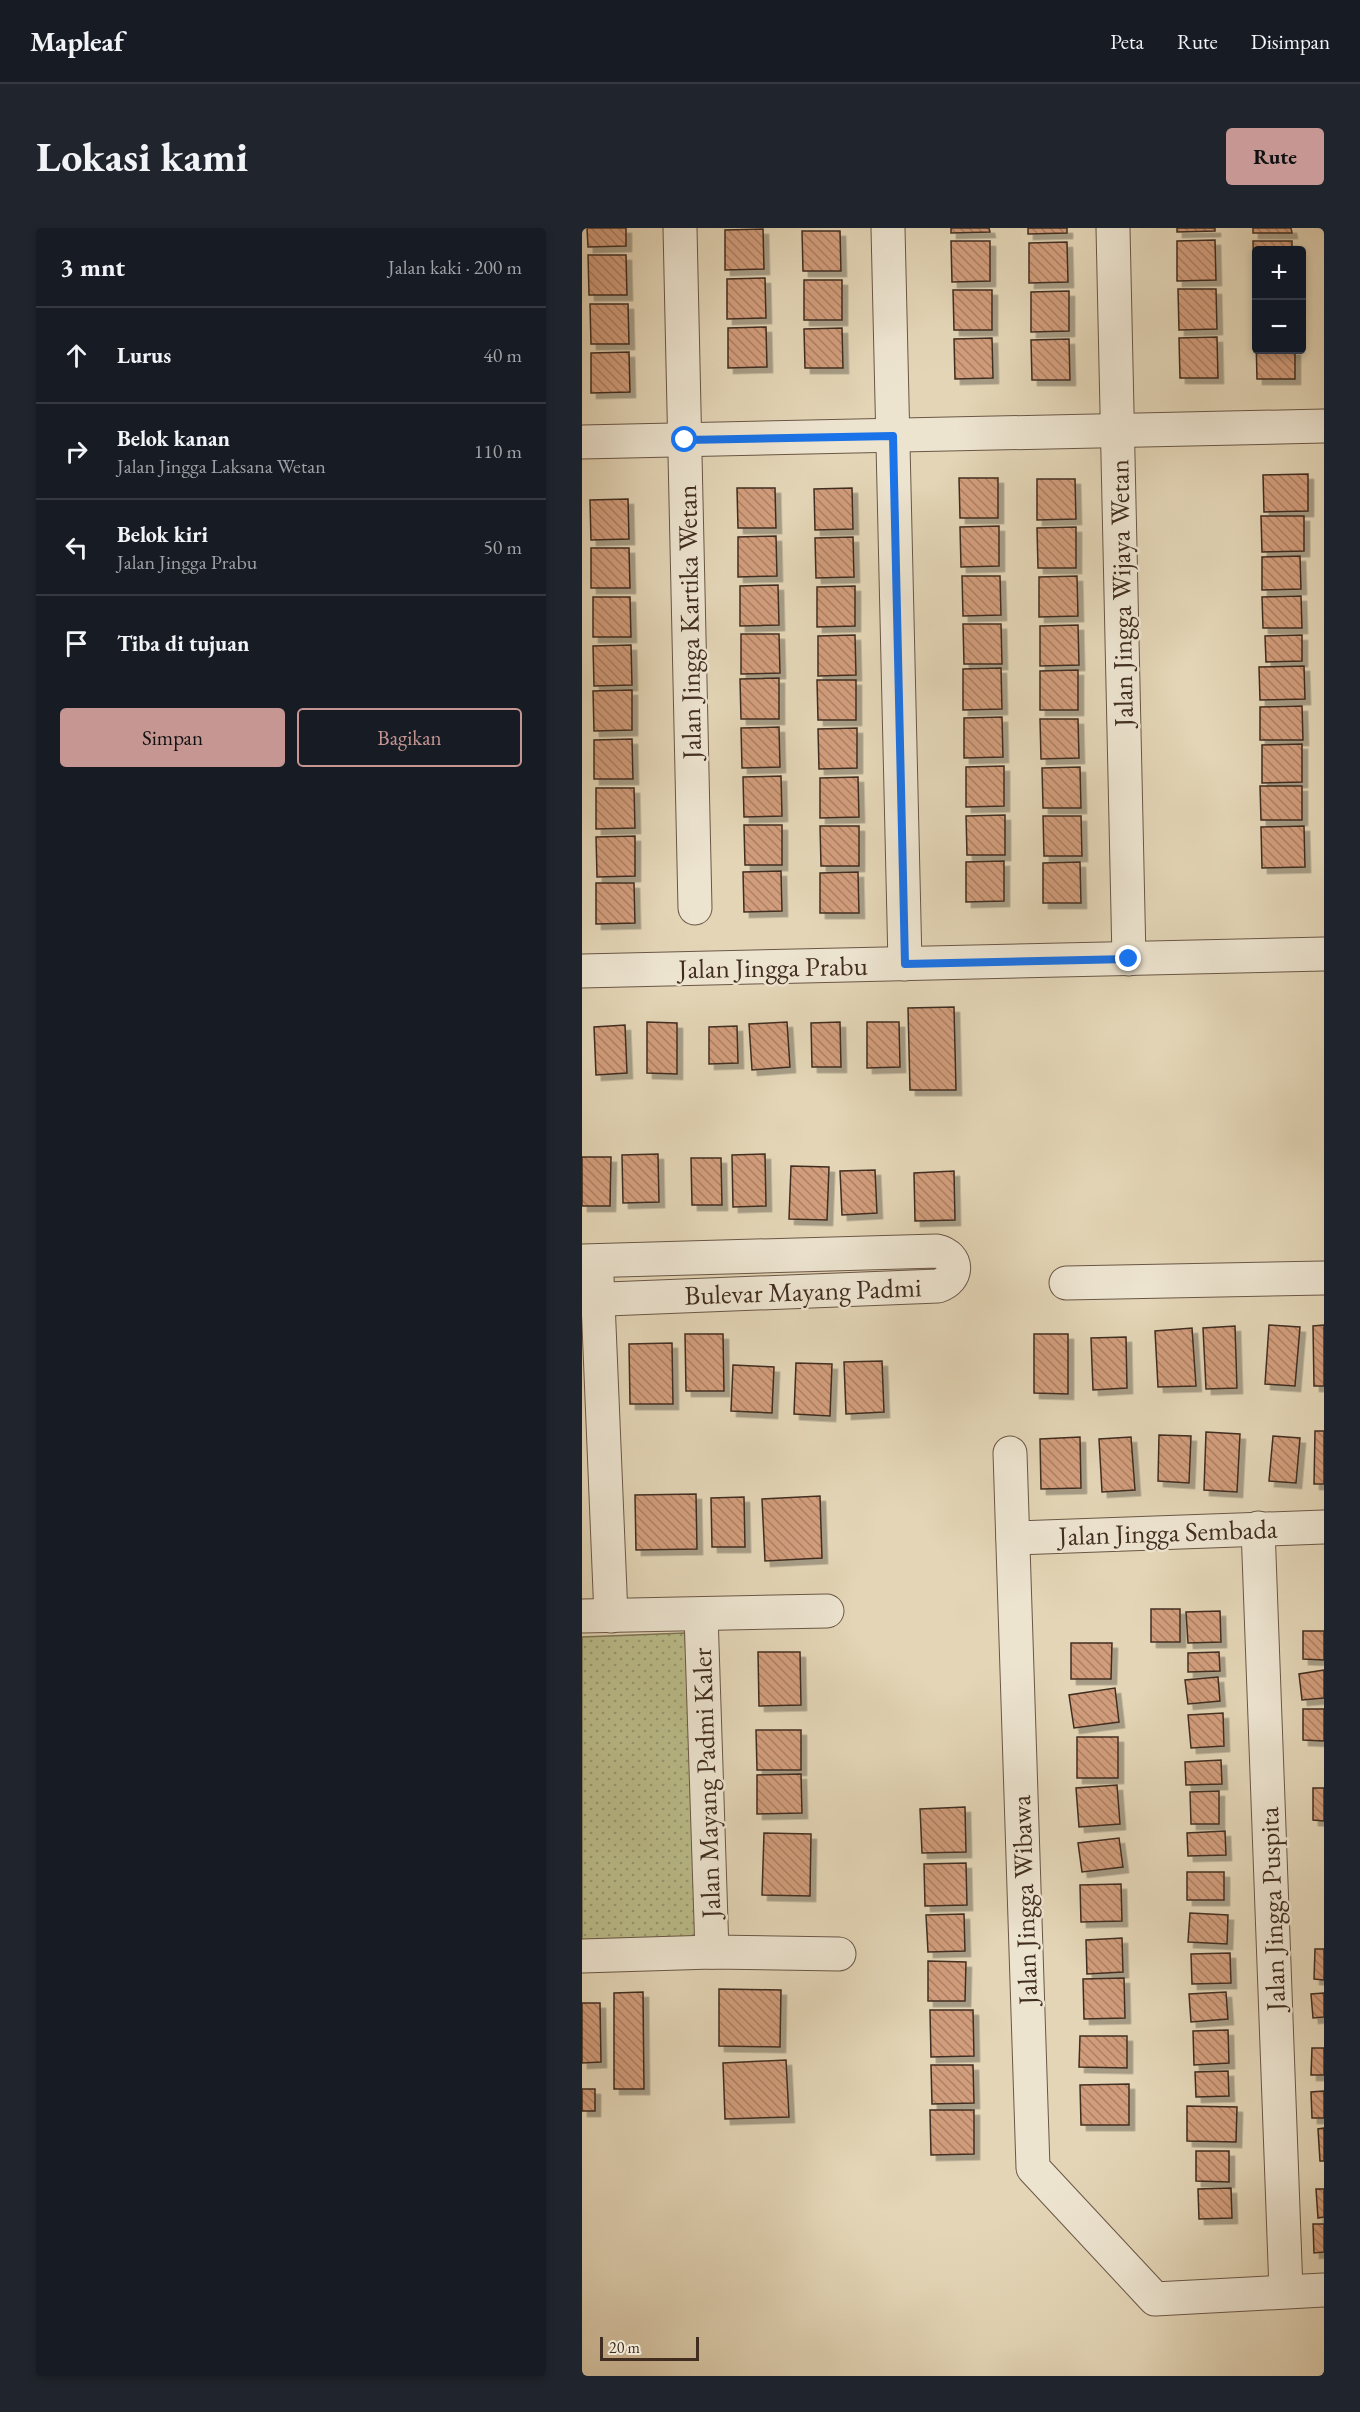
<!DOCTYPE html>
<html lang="id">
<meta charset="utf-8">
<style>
:root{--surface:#171b24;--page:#20242c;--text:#f1f3f6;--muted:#9ea1a6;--line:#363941;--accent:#c59692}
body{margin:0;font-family:"EB Garamond",serif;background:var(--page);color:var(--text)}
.controls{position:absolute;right:18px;top:18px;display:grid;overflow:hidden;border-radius:6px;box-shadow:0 3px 9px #0003}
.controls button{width:54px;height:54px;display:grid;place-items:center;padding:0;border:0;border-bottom:2px solid var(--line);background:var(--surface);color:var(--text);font:30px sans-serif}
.scale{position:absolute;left:18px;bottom:15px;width:99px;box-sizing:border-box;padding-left:6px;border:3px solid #412d20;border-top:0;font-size:16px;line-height:21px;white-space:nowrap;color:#412d20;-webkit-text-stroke:4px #ede4d0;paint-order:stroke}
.stop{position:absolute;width:18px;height:18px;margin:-14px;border:4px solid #1a73e8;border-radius:50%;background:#fff}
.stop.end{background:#1a73e8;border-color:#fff;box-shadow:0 2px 6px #0008}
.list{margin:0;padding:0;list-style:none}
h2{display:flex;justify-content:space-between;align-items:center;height:78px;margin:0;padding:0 24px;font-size:26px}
h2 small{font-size:20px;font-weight:400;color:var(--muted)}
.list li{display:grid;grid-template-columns:39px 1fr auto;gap:18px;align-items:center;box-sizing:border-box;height:96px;padding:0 24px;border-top:2px solid var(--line)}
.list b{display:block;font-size:22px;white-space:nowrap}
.list p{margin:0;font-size:20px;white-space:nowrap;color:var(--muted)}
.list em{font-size:20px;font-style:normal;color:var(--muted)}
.actions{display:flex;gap:12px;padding:18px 24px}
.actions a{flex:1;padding:14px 0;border:2px solid var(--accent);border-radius:6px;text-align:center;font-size:21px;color:var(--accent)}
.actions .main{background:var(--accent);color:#111}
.icon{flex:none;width:33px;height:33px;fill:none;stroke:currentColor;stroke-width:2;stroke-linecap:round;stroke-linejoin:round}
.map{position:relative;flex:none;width:742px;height:2148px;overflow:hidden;border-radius:6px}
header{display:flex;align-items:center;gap:36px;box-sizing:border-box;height:84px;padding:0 30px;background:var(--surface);border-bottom:2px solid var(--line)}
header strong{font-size:28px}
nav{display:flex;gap:33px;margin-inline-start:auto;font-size:21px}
.intro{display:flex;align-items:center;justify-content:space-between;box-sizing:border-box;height:144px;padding:0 36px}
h1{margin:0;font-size:42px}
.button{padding:15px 27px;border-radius:6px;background:var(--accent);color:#111;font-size:21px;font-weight:700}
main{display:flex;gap:36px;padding:0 36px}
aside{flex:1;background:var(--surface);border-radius:6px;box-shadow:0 3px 9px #0003}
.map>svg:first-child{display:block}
.park{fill:url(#park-dots);stroke:#7e7454;stroke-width:1.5}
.building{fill:url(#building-back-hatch);stroke:#412d20;stroke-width:1.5;filter:url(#shadow)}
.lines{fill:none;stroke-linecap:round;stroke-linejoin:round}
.minor-casing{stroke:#6a5746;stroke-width:35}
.minor{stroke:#ede4d0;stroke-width:33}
.route{stroke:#1a73e8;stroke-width:8}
.labels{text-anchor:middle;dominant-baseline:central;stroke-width:5;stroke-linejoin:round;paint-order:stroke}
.street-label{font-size:27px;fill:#412d20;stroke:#ede4d0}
</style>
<header>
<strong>Mapleaf</strong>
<nav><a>Peta</a><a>Rute</a><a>Disimpan</a></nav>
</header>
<div class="intro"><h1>Lokasi kami</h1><a class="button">Rute</a></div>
<main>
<aside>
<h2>3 mnt<small>Jalan kaki · 200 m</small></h2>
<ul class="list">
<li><svg class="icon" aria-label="ahead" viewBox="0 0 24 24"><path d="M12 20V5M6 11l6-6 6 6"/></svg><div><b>Lurus</b></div><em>40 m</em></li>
<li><svg class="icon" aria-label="right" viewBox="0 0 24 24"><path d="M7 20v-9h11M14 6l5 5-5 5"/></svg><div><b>Belok kanan</b><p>Jalan Jingga Laksana Wetan</p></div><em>110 m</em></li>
<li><svg class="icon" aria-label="left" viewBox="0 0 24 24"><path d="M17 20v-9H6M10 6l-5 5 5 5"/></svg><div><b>Belok kiri</b><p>Jalan Jingga Prabu</p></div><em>50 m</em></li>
<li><svg class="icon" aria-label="arrive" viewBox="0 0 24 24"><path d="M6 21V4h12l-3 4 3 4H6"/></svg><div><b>Tiba di tujuan</b></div></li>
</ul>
<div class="actions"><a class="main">Simpan</a><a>Bagikan</a></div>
</aside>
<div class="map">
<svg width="742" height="2148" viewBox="0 0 742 2148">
<defs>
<pattern id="park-dots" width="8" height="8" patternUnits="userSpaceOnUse" patternTransform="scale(1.5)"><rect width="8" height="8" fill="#babb89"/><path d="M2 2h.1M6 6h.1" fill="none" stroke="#999870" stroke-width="1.8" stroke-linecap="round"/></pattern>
<pattern id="building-back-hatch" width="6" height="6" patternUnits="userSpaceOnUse" patternTransform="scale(1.5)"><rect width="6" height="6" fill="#d29d7b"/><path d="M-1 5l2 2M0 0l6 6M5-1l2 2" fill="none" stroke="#ac8064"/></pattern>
<filter id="shadow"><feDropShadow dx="5.5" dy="5.5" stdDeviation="0" flood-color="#0004"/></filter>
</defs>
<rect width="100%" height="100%" fill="#e3d5b6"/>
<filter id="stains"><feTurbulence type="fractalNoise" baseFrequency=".00333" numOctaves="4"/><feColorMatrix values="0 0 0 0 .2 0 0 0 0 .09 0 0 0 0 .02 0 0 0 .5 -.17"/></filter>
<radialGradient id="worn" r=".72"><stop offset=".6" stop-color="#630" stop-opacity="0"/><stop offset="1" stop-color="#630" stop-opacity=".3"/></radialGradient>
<path class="park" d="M103,1405L116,1714L0,1719V1409Z"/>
<g class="building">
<path d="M5,0H44V18L6,19Z"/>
<path d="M369,0H407L408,4L369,5Z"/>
<path d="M446,0H485V5L446,6Z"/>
<path d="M595,0H633V3L595,4Z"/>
<path d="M671,0H709L710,5H671Z"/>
<path d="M181,1L182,41L143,42V2Z"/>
<path d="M220,3H258L259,43H221Z"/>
<path d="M633,12L634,52L595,53V13Z"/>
<path d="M369,13H408V53L370,54Z"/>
<path d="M671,13H710V22H674V53H672Z"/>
<path d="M485,14L486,54L447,55V15Z"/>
<path d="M6,27H44L45,67H7Z"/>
<path d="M183,50L184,90L145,91V51Z"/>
<rect x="222" y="52" width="38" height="40"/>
<path d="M596,61H634L635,101L597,102Z"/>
<path d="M371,62H410V102H372Z"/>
<path d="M487,63V103L449,104V64Z"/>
<path d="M8,76H46L47,116H9Z"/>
<path d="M184,99L185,139L146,140V100Z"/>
<path d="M260,100L261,140H223L222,101Z"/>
<path d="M635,109L636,150H598L597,110Z"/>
<path d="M410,110L411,150L373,151L372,111Z"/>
<path d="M487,111L488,152H450L449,112Z"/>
<path d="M674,111V122H713V151H675Z"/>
<path d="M47,124L48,164L9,165V125Z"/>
<path d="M726,246V283L682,284L681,247Z"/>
<path d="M377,250H416V290H378Z"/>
<path d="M455,251H493L494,291L455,292Z"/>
<path d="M155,260H193L194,300H156Z"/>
<path d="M270,260L271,301L233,302L232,261Z"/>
<path d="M46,271L47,311L9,312L8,272Z"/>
<path d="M679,288H722V323L680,324Z"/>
<path d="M417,298V338L379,339L378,299Z"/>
<path d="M494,299V340H456L455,300Z"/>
<path d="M194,308L195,348L156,349V309Z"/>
<path d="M271,309L272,349L234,350L233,310Z"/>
<path d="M9,320H47L48,360H9Z"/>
<path d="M718,328L719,361L680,362V329Z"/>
<path d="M380,348H418L419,387L381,388Z"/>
<path d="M495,348L496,388L457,389V349Z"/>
<path d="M196,357L197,397L158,398V358Z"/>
<path d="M273,358V398L235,399V359Z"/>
<path d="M719,368L720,400H681L680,369Z"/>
<path d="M11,369H48L49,409H11Z"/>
<path d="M381,396H419L420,436H382Z"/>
<path d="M496,397L497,437L458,438V398Z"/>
<path d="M159,406H197L198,445L159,446Z"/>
<path d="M273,407L274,447L236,448V408Z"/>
<path d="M720,407V433L684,434L683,408Z"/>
<path d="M49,417L50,457L12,458L11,418Z"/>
<path d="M722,438L723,471L678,472L677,439Z"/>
<path d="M419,440L420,481L381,482V441Z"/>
<path d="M496,442V482H458V443Z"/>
<path d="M197,450V491H159L158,451Z"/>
<path d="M235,452H274V492H236Z"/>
<path d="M50,462V502L12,503L11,463Z"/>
<path d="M720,478L721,512H678V479Z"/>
<path d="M420,489L421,529L382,530V490Z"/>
<path d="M458,491H496L497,530L459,531Z"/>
<path d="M197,499L198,539L160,540L159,500Z"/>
<path d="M275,500V540L237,541L236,501Z"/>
<path d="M50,511L51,551H12V512Z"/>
<path d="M720,516V554L680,555V517Z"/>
<path d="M422,538V578L384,579V539Z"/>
<path d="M498,539L499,580H461L460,540Z"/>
<path d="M199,548L200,588L162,589L161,549Z"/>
<path d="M276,549L277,589L238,590V550Z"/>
<path d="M678,558H720V592H679Z"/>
<path d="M14,560H52L53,600L14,601Z"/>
<path d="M423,587V627H385L384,588Z"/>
<path d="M461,588H499L500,628H462Z"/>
<path d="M162,597H200V637H163Z"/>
<path d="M238,598H277V638H239Z"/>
<path d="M722,598L723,639L680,640L679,599Z"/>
<path d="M53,608V648L15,649L14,609Z"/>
<path d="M422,633V673L384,674V634Z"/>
<path d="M498,634L499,675H461V635Z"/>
<path d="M199,643L200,683L162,684L161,644Z"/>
<path d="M276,644L277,685H238V645Z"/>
<path d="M14,655H52L53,695L14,696Z"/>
<path d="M372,779L374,862H328L326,780Z"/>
<path d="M65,794L95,795V846L65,845Z"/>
<path d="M205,794L208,839L170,842L167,796Z"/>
<path d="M258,794L259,839H230L229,795Z"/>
<path d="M285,794H317L318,839L285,840Z"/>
<path d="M43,797L45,845L14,847L12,799Z"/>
<path d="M155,798L156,835L127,836V799Z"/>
<path d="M76,926L77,974L41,975L40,927Z"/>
<path d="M183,926L184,978L151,979L150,927Z"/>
<path d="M0,929H29L28,978H0Z"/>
<path d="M109,930H139L140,977H110Z"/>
<path d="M209,938L247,939L245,992L207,991Z"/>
<path d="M293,942L295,985L260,987L258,943Z"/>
<path d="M372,943L373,992L333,993L332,945Z"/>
<path d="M687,1097L718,1099L713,1158L683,1156Z"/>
<path d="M742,1097V1158H732L731,1098Z"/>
<path d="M653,1098L655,1160L624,1161L621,1100Z"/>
<path d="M610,1100L614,1158L576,1159L573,1103Z"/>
<path d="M103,1106H141L142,1163H104Z"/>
<path d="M452,1106H486V1166L452,1165Z"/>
<path d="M544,1109L545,1160L511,1162L509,1110Z"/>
<path d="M90,1115L91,1176H48L47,1116Z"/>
<path d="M300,1133L302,1184L264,1186L262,1134Z"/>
<path d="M214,1135L250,1136L248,1188L212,1186Z"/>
<path d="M151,1137L192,1139L190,1185L149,1183Z"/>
<path d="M733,1203H742V1256H732Z"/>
<path d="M624,1204L658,1206L655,1264L622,1262Z"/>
<path d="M577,1207L609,1208L607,1255L576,1253Z"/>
<path d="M691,1208L718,1210L714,1255L687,1253Z"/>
<path d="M498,1209L499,1260L459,1261L458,1211Z"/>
<path d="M549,1209L553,1262L520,1264L517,1211Z"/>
<path d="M114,1266L115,1321L54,1322L53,1267Z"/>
<path d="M238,1268L240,1330L183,1333L180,1271Z"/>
<path d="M162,1269L163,1319H130L129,1270Z"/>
<rect x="569" y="1381" width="29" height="33"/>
<path d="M638,1383L639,1414L606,1415L604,1384Z"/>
<path d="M721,1403H742V1432L721,1431Z"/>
<path d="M489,1415H530L529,1451H489Z"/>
<path d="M176,1424H218L219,1477L177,1478Z"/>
<path d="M637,1424L638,1443L606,1444V1425Z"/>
<path d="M742,1442V1470L720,1472L717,1446Z"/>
<path d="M636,1449L638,1473L606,1476L603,1452Z"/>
<path d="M533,1460L537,1494L492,1500L487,1467Z"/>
<path d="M721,1481H742V1513L721,1512Z"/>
<path d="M641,1485L642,1518L609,1520L606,1487Z"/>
<path d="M174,1502H219V1542H175Z"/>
<rect x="495" y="1509" width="41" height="41"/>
<path d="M639,1532L640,1556L604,1557L603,1534Z"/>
<path d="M219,1546L220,1585L175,1586V1547Z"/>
<path d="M535,1557L538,1596L497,1599L494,1560Z"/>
<path d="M731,1560H742V1593L731,1592Z"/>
<path d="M637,1563V1596H609L608,1564Z"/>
<path d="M383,1579L384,1624L340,1625L338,1581Z"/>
<path d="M643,1603L644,1627L606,1628L605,1605Z"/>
<path d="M182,1605L229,1606L228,1668L180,1667Z"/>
<path d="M537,1610L541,1639L500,1644L496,1615Z"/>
<path d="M384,1635L385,1677L343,1678L342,1636Z"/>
<rect x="605" y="1644" width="37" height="28"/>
<path d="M539,1656L540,1693L499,1694L498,1657Z"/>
<path d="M608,1685L646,1687L645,1716L606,1714Z"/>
<path d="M382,1686L383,1723L346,1724L344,1687Z"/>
<path d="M540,1710L541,1744L505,1746L504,1712Z"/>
<path d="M733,1721H742V1752L732,1751Z"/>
<path d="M648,1725L649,1755L610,1756L609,1726Z"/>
<path d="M346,1733L384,1734L383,1773H346Z"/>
<path d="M542,1750L543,1790L502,1791L501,1751Z"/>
<path d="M137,1761L199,1762L198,1819L137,1818Z"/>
<path d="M61,1764L62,1861H32V1765Z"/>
<path d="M644,1764L646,1791L609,1794L607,1766Z"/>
<path d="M742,1765V1789L731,1790L729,1766Z"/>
<path d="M0,1775H18L19,1834L0,1835Z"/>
<path d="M348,1782H391L392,1828L349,1829Z"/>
<path d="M646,1802L647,1835L612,1837L611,1803Z"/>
<path d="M498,1808H545V1840L497,1839Z"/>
<path d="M730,1820H742V1847H729Z"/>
<path d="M204,1832L207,1889L143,1891L141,1835Z"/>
<path d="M349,1837H391L392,1875L350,1876Z"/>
<path d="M646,1843L647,1868L614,1869L613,1844Z"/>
<path d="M547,1856V1897H499L498,1857Z"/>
<rect x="0" y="1861" width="13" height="22"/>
<path d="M742,1863V1890H730L729,1864Z"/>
<path d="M605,1878L655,1879L654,1914L605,1913Z"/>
<path d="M348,1882H392V1926L349,1927Z"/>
<path d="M742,1900V1933H738L736,1901Z"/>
<path d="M614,1923H647V1954L614,1953Z"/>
<path d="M649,1960L650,1990L617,1991L616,1961Z"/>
<path d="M734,1961H742V1989L736,1990Z"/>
<path d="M731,1996H742V2024L732,2025Z"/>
</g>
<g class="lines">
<defs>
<g id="minor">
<path d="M98,0L113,680"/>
<path d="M306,0L323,736"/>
<path d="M531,0L547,731"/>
<path d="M0,214L742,198"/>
<path d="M0,743L742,726"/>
<path d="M0,1033L355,1023C377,1028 377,1051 356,1058L0,1072"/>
<path d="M15,1049L29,1388"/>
<path d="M484,1055L742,1050"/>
<path d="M428,1225L451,1940L573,2071L742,2062"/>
<path d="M676,1300L704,2063"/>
<path d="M431,1310L742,1299"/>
<path d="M119,1386L130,1724"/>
<path d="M0,1388L245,1383"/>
<path d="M0,1728L130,1724L257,1726"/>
</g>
</defs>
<use href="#minor" class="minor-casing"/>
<use href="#minor" class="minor"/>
</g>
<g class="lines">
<path class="route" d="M103,212L311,208L323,736L547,731"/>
</g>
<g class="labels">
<g class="street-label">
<text transform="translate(539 365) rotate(-91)">Jalan Jingga Wijaya Wetan</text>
<text transform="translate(107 394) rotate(-91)">Jalan Jingga Kartika Wetan</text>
<text transform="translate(191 739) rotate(-1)">Jalan Jingga Prabu</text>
<text transform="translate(221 1063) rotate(-2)">Bulevar Mayang Padmi</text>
<text transform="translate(586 1304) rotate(-2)">Jalan Jingga Sembada</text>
<text transform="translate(124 1555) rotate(-92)">Jalan Mayang Padmi Kaler</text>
<text transform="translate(442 1672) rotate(-92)">Jalan Jingga Wibawa</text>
<text transform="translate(690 1681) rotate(-92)">Jalan Jingga Puspita</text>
</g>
</g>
<rect width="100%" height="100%" filter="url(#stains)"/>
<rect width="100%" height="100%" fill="url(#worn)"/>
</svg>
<div class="controls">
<button>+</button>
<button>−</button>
</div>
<div class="scale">20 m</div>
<div class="stop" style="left:103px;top:212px"></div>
<div class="stop end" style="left:547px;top:731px"></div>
</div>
</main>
